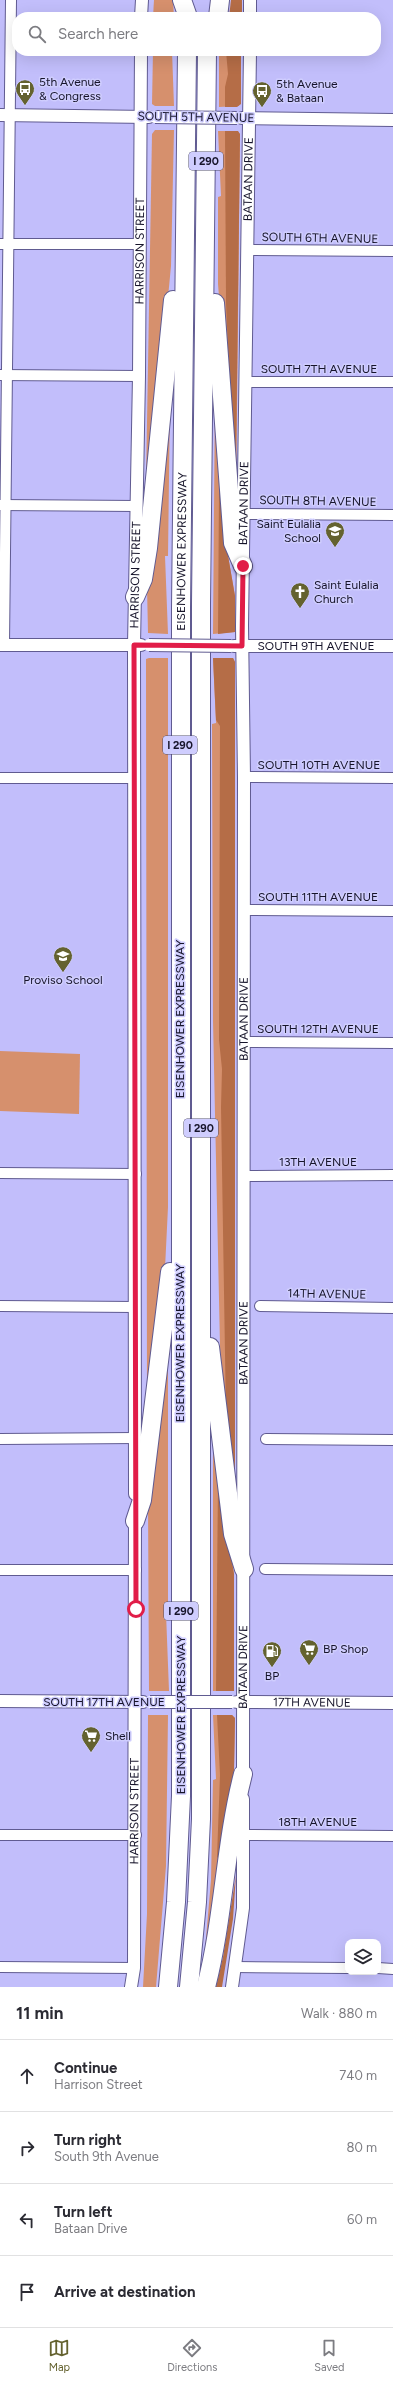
<!DOCTYPE html>
<meta charset="utf-8">
<style>
:root{--surface:#fff;--page:#f2f2f3;--text:#2b2b33;--muted:#7c7c81;--line:#e1e1e2;--accent:#64622f}
body{margin:0;font-family:Figtree,sans-serif;background:var(--page);color:var(--text)}
.controls{position:absolute;right:12px;bottom:12px;display:grid;overflow:hidden;border-radius:8px;box-shadow:0 4px 16px #0002}
.controls button{width:36px;height:36px;display:grid;place-items:center;padding:0;border:0;border-bottom:1px solid var(--line);background:var(--surface);color:var(--text);font:20px sans-serif}
.stop{position:absolute;width:12px;height:12px;margin:-9px;border:3px solid #e11d48;border-radius:50%;background:#fff}
.stop.end{background:#e11d48;border-color:#fff;box-shadow:0 1px 4px #0008}
.list{margin:0;padding:0;list-style:none}
h2{display:flex;justify-content:space-between;align-items:center;height:52px;margin:0;padding:0 16px;font-size:17px}
h2 small{font-size:13px;font-weight:400;color:var(--muted)}
.list li{display:grid;grid-template-columns:26px 1fr auto;gap:12px;align-items:center;box-sizing:border-box;height:72px;padding:0 16px;border-top:1px solid var(--line)}
.list b{display:block;font-size:15px;white-space:nowrap}
.list p{margin:0;font-size:13px;white-space:nowrap;color:var(--muted)}
.list em{font-size:13px;font-style:normal;color:var(--muted)}
.icon{flex:none;width:22px;height:22px;fill:none;stroke:currentColor;stroke-width:2;stroke-linecap:round;stroke-linejoin:round}
.map{position:relative;flex:none;width:393px;height:1987px;overflow:hidden}
.search{position:absolute;background:var(--surface);box-shadow:0 4px 16px #0002;left:12px;right:12px;top:12px;height:44px;display:flex;align-items:center;gap:10px;box-sizing:border-box;padding:0 14px;border-radius:16px;color:var(--muted);font-size:15px}
.sheet{height:340px;background:var(--surface)}
nav{display:flex;justify-content:space-around;align-items:center;box-sizing:border-box;height:56px;border-top:1px solid var(--line);background:var(--surface);font-size:11px;color:var(--muted)}
nav a{display:grid;justify-items:center;gap:2px}
nav .on{color:var(--accent)}
.map>svg:first-child{display:block}
.green{fill:#d6906d}
.forest{fill:#b56d47}
.lines{fill:none;stroke-linecap:round;stroke-linejoin:round}
.minor-casing{stroke:#605b91;stroke-width:12}
.tertiary-casing{stroke:#605b91;stroke-width:14}
.motorway-casing{stroke:#605b91;stroke-width:20}
.minor{stroke:#fff;stroke-width:10}
.tertiary{stroke:#fff;stroke-width:12}
.motorway{stroke:#fff;stroke-width:18}
.tertiary-bridge-casing{stroke:#605b91;stroke-width:14;stroke-linecap:butt}
.tertiary-bridge{stroke:#fff;stroke-width:12}
.route{stroke:#e11d48;stroke-width:5}
.labels{text-anchor:middle;dominant-baseline:central;stroke-width:3;stroke-linejoin:round;paint-order:stroke}
.shield{fill:#cfcdfe;stroke:#4e4c6a;stroke-width:1}
.shield-label{font-size:11px;font-weight:bold;fill:#16142a}
.poi-label{font-size:12px;fill:#16142a;stroke:#cfcdfe;text-anchor:start}
.street-label{font-size:12px;fill:#16142a;stroke:#cfcdfe}
</style>
<div class="map">
<svg width="393" height="1987" viewBox="0 0 393 1987">
<rect width="100%" height="100%" fill="#c2befb"/>
<g class="green">
<path d="M154,0H173L174,17H153Z"/>
<path d="M153,51H172L174,106H155L152,104Z"/>
<path d="M219,51H241L239,106L219,107Z"/>
<path d="M155,130H174L171,266L145,539L152,134Z"/>
<path d="M218,131H237L240,134L236,506L218,284V197L221,196Z"/>
<path d="M215,389L226,544L235,596V632L213,634Z"/>
<path d="M170,401L168,556H165L168,634L148,633L147,587Z"/>
<path d="M149,658H168V1207L164,1289L144,1455V1407L147,1406L146,659Z"/>
<path d="M213,658H233L235,662V1502L221,1392L213,1021L212,724L216,723Z"/>
<path d="M0,1051L80,1054L79,1114L0,1111Z"/>
<path d="M163,1367H168V1612L166,1613L169,1691H149L148,1500Z"/>
<path d="M213,1423L234,1574V1691H213Z"/>
<path d="M148,1715H168L166,1866L156,1987H143L147,1914Z"/>
<path d="M213,1715H232L235,1718L234,1770L203,1973L211,1880L213,1780L216,1779Z"/>
</g>
<g class="forest">
<path d="M231,0H242V17H229Z"/>
<path d="M226,51H241V104L237,107H225V87L228,74Z"/>
<path d="M225,131H238L240,134L236,464L233,460L226,303Z"/>
<path d="M222,487L226,544L235,596V632L218,634L219,491Z"/>
<path d="M213,658H233L235,662V1473L232,1470L226,1415L221,1107L222,1069L219,1040L220,726L216,720Z"/>
<path d="M218,1482L234,1574V1691H216Z"/>
<path d="M217,1715H232L235,1718L234,1770L222,1862L217,1857L220,1775Z"/>
<path d="M236,1875L233,1919L222,1987H216L223,1957Z"/>
</g>
<g class="lines">
<defs>
<g id="minor">
<path d="M0,244H140"/>
<path d="M247,250L393,251"/>
<path d="M0,375L139,376"/>
<path d="M245,382H393"/>
<path d="M0,505L137,506"/>
<path d="M243,514L393,515"/>
<path d="M4,645L11,0"/>
<path d="M244,777L393,778"/>
<path d="M0,778H134"/>
<path d="M244,910L393,911"/>
<path d="M244,1042L393,1043"/>
<path d="M0,1173L136,1174"/>
<path d="M243,1176L393,1175"/>
<path d="M0,1306L135,1307"/>
<path d="M260,1306L393,1308"/>
<path d="M0,1439L136,1438"/>
<path d="M266,1439L393,1440"/>
<path d="M265,1569L393,1570"/>
<path d="M0,1570H136"/>
<path d="M0,1835H136"/>
<path d="M243,1835L393,1836"/>
<path d="M0,1967L134,1968"/>
<path d="M235,1967L348,1968"/>
<path d="M378,1968L393,1969"/>
</g>
<g id="tertiary">
<path d="M141,17L142,0"/>
<path d="M250,17V0"/>
<path d="M0,115L149,117"/>
<path d="M242,118L393,120"/>
<path d="M0,645H141"/>
<path id="s1" d="M234,646H393"/>
<path id="s2" d="M135,1494L134,645L139,376L141,51"/>
<path d="M0,1701L143,1702"/>
<path id="s3" d="M237,1702L393,1703"/>
<path id="s4" d="M243,1781L244,777L242,626L250,51"/>
<path id="s5" d="M131,1987L134,1968L135,1514"/>
<path d="M232,1987L243,1908V1799"/>
</g>
<g id="motorway">
<path d="M182,0L188,17"/>
<path d="M218,17L220,0"/>
<path d="M215,303L233,543L243,566"/>
<path d="M135,597L143,579L148,548L173,300"/>
<path d="M210,1347L233,1534L244,1569"/>
<path d="M135,1521L142,1500L170,1272"/>
<path id="s6" d="M168,1987L176,1902L181,1796V608L187,51"/>
<path d="M189,1987L197,1902L201,1819V603L207,51"/>
<path d="M206,1987C224,1917 225,1844 243,1774"/>
</g>
</defs>
<use href="#minor" class="minor-casing"/>
<use href="#tertiary" class="tertiary-casing"/>
<use href="#motorway" class="motorway-casing"/>
<use href="#minor" class="minor"/>
<use href="#tertiary" class="tertiary"/>
<use href="#motorway" class="motorway"/>
<defs>
<g id="tertiary-bridge">
<path d="M155,117L237,118"/>
<path d="M149,645L231,646"/>
<path d="M150,1702H232"/>
</g>
</defs>
<use href="#tertiary-bridge" class="tertiary-bridge-casing"/>
<use href="#tertiary-bridge" class="tertiary-bridge"/>
</g>
<g class="lines">
<path class="route" d="M136,1609L134,645L242,646L243,566"/>
</g>
<defs>
<symbol id="bus-pin" viewBox="-11 -11 22 30"><path d="M0 17L-7.5 6A9.5 9.5 0 1 1 7.5 6Z" fill="#64622f" stroke="#cfcdfe"/><path d="M-5-6H5V4H4V6H2V4H-2V6H-4V4H-5ZM-3.5-4V0h7V-4ZM-3.5 1.2v1.5H-2V1.2ZM2 1.2v1.5H3.5V1.2Z" fill="#fff"/></symbol>
<symbol id="school-pin" viewBox="-11 -11 22 30"><path d="M0 17L-7.5 6A9.5 9.5 0 1 1 7.5 6Z" fill="#64622f" stroke="#cfcdfe"/><path d="M0-5L7-2L0 1L-7-2ZM-4 1L0 2.5L4 1V4Q0 6-4 4Z" fill="#fff"/></symbol>
<symbol id="church-pin" viewBox="-11 -11 22 30"><path d="M0 17L-7.5 6A9.5 9.5 0 1 1 7.5 6Z" fill="#64622f" stroke="#cfcdfe"/><path d="M-1.2-6h2.4v3.5h3.3v2.4h-3.3V6h-2.4V-.1h-3.3v-2.4h3.3Z" fill="#fff"/></symbol>
<symbol id="supermarket-pin" viewBox="-11 -11 22 30"><path d="M0 17L-7.5 6A9.5 9.5 0 1 1 7.5 6Z" fill="#64622f" stroke="#cfcdfe"/><path d="M-6-5.5h2.5l.6 2H6L4.5 2H-2.5L-4.4-4H-6ZM-1.5 3.2a1.3 1.3 0 1 0 .1 0ZM3 3.2a1.3 1.3 0 1 0 .1 0Z" fill="#fff"/></symbol>
<symbol id="fuel-pin" viewBox="-11 -11 22 30"><path d="M0 17L-7.5 6A9.5 9.5 0 1 1 7.5 6Z" fill="#64622f" stroke="#cfcdfe"/><path d="M-5.5-6h7V0h2V4h1.3V-2.5L3-4.5l.8-.8L6-3V5H2.5V1h-1V6h-7ZM-4.2-4.7v3.2H.2V-4.7Z" fill="#fff"/></symbol>
</defs>
<g fill-rule="evenodd">
<use href="#bus-pin" x="14" y="78" width="22" height="30"/>
<use href="#bus-pin" x="251" y="80" width="22" height="30"/>
<use href="#school-pin" x="324" y="520" width="22" height="30"/>
<use href="#church-pin" x="289" y="581" width="22" height="30"/>
<use href="#school-pin" x="52" y="945" width="22" height="30"/>
<use href="#supermarket-pin" x="298" y="1638" width="22" height="30"/>
<use href="#fuel-pin" x="261" y="1640" width="22" height="30"/>
<use href="#supermarket-pin" x="80" y="1725" width="22" height="30"/>
</g>
<g class="labels">
<g class="shield">
<rect x="189" y="152" width="34" height="18" rx="3"/>
<rect x="163" y="736" width="34" height="18" rx="3"/>
<rect x="184" y="1119" width="34" height="18" rx="3"/>
<rect x="164" y="1602" width="34" height="18" rx="3"/>
</g>
<g class="shield-label">
<text x="206" y="161">I 290</text>
<text x="180" y="745">I 290</text>
<text x="201" y="1128">I 290</text>
<text x="181" y="1611">I 290</text>
</g>
<g class="poi-label">
<text x="39" y="82">5th Avenue<tspan x="39" dy="14">&amp; Congress</tspan></text>
<text x="276" y="84">5th Avenue<tspan x="276" dy="14">&amp; Bataan</tspan></text>
<text x="321" y="524" text-anchor="end">Saint Eulalia<tspan x="321" dy="14">School</tspan></text>
<text x="314" y="585">Saint Eulalia<tspan x="314" dy="14">Church</tspan></text>
<text x="63" y="980" text-anchor="middle">Proviso School</text>
<text x="323" y="1649">BP Shop</text>
<text x="272" y="1676" text-anchor="middle">BP</text>
<text x="105" y="1736">Shell</text>
</g>
<g class="street-label">
<text transform="translate(196 117) rotate(1)">SOUTH 5TH AVENUE</text>
<text stroke="none"><textPath href="#s4" startOffset="1602">BATAAN DRIVE</textPath></text>
<text transform="translate(320 238) rotate(1)">SOUTH 6TH AVENUE</text>
<text stroke="none"><textPath href="#s2" startOffset="1243">HARRISON STREET</textPath></text>
<text x="319" y="369">SOUTH 7TH AVENUE</text>
<text transform="translate(318 501) rotate(1)">SOUTH 8TH AVENUE</text>
<text stroke="none"><textPath href="#s4" startOffset="1278">BATAAN DRIVE</textPath></text>
<text stroke="none"><textPath href="#s6" startOffset="1436">EISENHOWER EXPRESSWAY</textPath></text>
<text stroke="none"><textPath href="#s2" startOffset="919">HARRISON STREET</textPath></text>
<text stroke="none"><textPath href="#s1" startOffset="82">SOUTH 9TH AVENUE</textPath></text>
<text x="319" y="765">SOUTH 10TH AVENUE</text>
<text x="318" y="897">SOUTH 11TH AVENUE</text>
<text transform="translate(180 1019) rotate(-90)">EISENHOWER EXPRESSWAY</text>
<text stroke="none"><textPath href="#s4" startOffset="762">BATAAN DRIVE</textPath></text>
<text x="318" y="1029">SOUTH 12TH AVENUE</text>
<text x="318" y="1162">13TH AVENUE</text>
<text transform="translate(327 1294) rotate(1)">14TH AVENUE</text>
<text transform="translate(180 1343) rotate(-90)">EISENHOWER EXPRESSWAY</text>
<text stroke="none"><textPath href="#s4" startOffset="438">BATAAN DRIVE</textPath></text>
<text stroke="none"><textPath href="#s4" startOffset="114">BATAAN DRIVE</textPath></text>
<text x="104" y="1702">SOUTH 17TH AVENUE</text>
<text stroke="none"><textPath href="#s3" startOffset="75">17TH AVENUE</textPath></text>
<text transform="translate(181 1715) rotate(-90)">EISENHOWER EXPRESSWAY</text>
<text stroke="none"><textPath href="#s5" startOffset="176">HARRISON STREET</textPath></text>
<text x="318" y="1822">18TH AVENUE</text>
</g>
</g>
</svg>
<div class="controls">
<button><svg class="icon" aria-label="layers" viewBox="0 0 24 24"><path d="M12 4l9 5-9 5-9-5zM3 14l9 5 9-5"/></svg></button>
</div>
<div class="stop" style="left:136px;top:1609px"></div>
<div class="stop end" style="left:243px;top:566px"></div>
<div class="search"><svg class="icon" aria-label="search" viewBox="0 0 24 24"><circle cx="10" cy="10" r="6"/><path d="M15 15l6 6"/></svg>Search here</div>
</div>
<section class="sheet">
<h2>11 min<small>Walk · 880 m</small></h2>
<ul class="list">
<li><svg class="icon" aria-label="ahead" viewBox="0 0 24 24"><path d="M12 20V5M6 11l6-6 6 6"/></svg><div><b>Continue</b><p>Harrison Street</p></div><em>740 m</em></li>
<li><svg class="icon" aria-label="right" viewBox="0 0 24 24"><path d="M7 20v-9h11M14 6l5 5-5 5"/></svg><div><b>Turn right</b><p>South 9th Avenue</p></div><em>80 m</em></li>
<li><svg class="icon" aria-label="left" viewBox="0 0 24 24"><path d="M17 20v-9H6M10 6l-5 5 5 5"/></svg><div><b>Turn left</b><p>Bataan Drive</p></div><em>60 m</em></li>
<li><svg class="icon" aria-label="arrive" viewBox="0 0 24 24"><path d="M6 21V4h12l-3 4 3 4H6"/></svg><div><b>Arrive at destination</b></div></li>
</ul>
</section>
<nav>
<a class="on"><svg class="icon" aria-label="map" viewBox="0 0 24 24"><path d="M3 6l6-2 6 2 6-2v14l-6 2-6-2-6 2zM9 4v14M15 6v14"/></svg>Map</a>
<a><svg class="icon" aria-label="directions" viewBox="0 0 24 24"><path d="M12 3l9 9-9 9-9-9zM9 14v-3h6M13 9l2 2-2 2"/></svg>Directions</a>
<a><svg class="icon" aria-label="saved" viewBox="0 0 24 24"><path d="M7 4h10v16l-5-4-5 4z"/></svg>Saved</a>
</nav>
